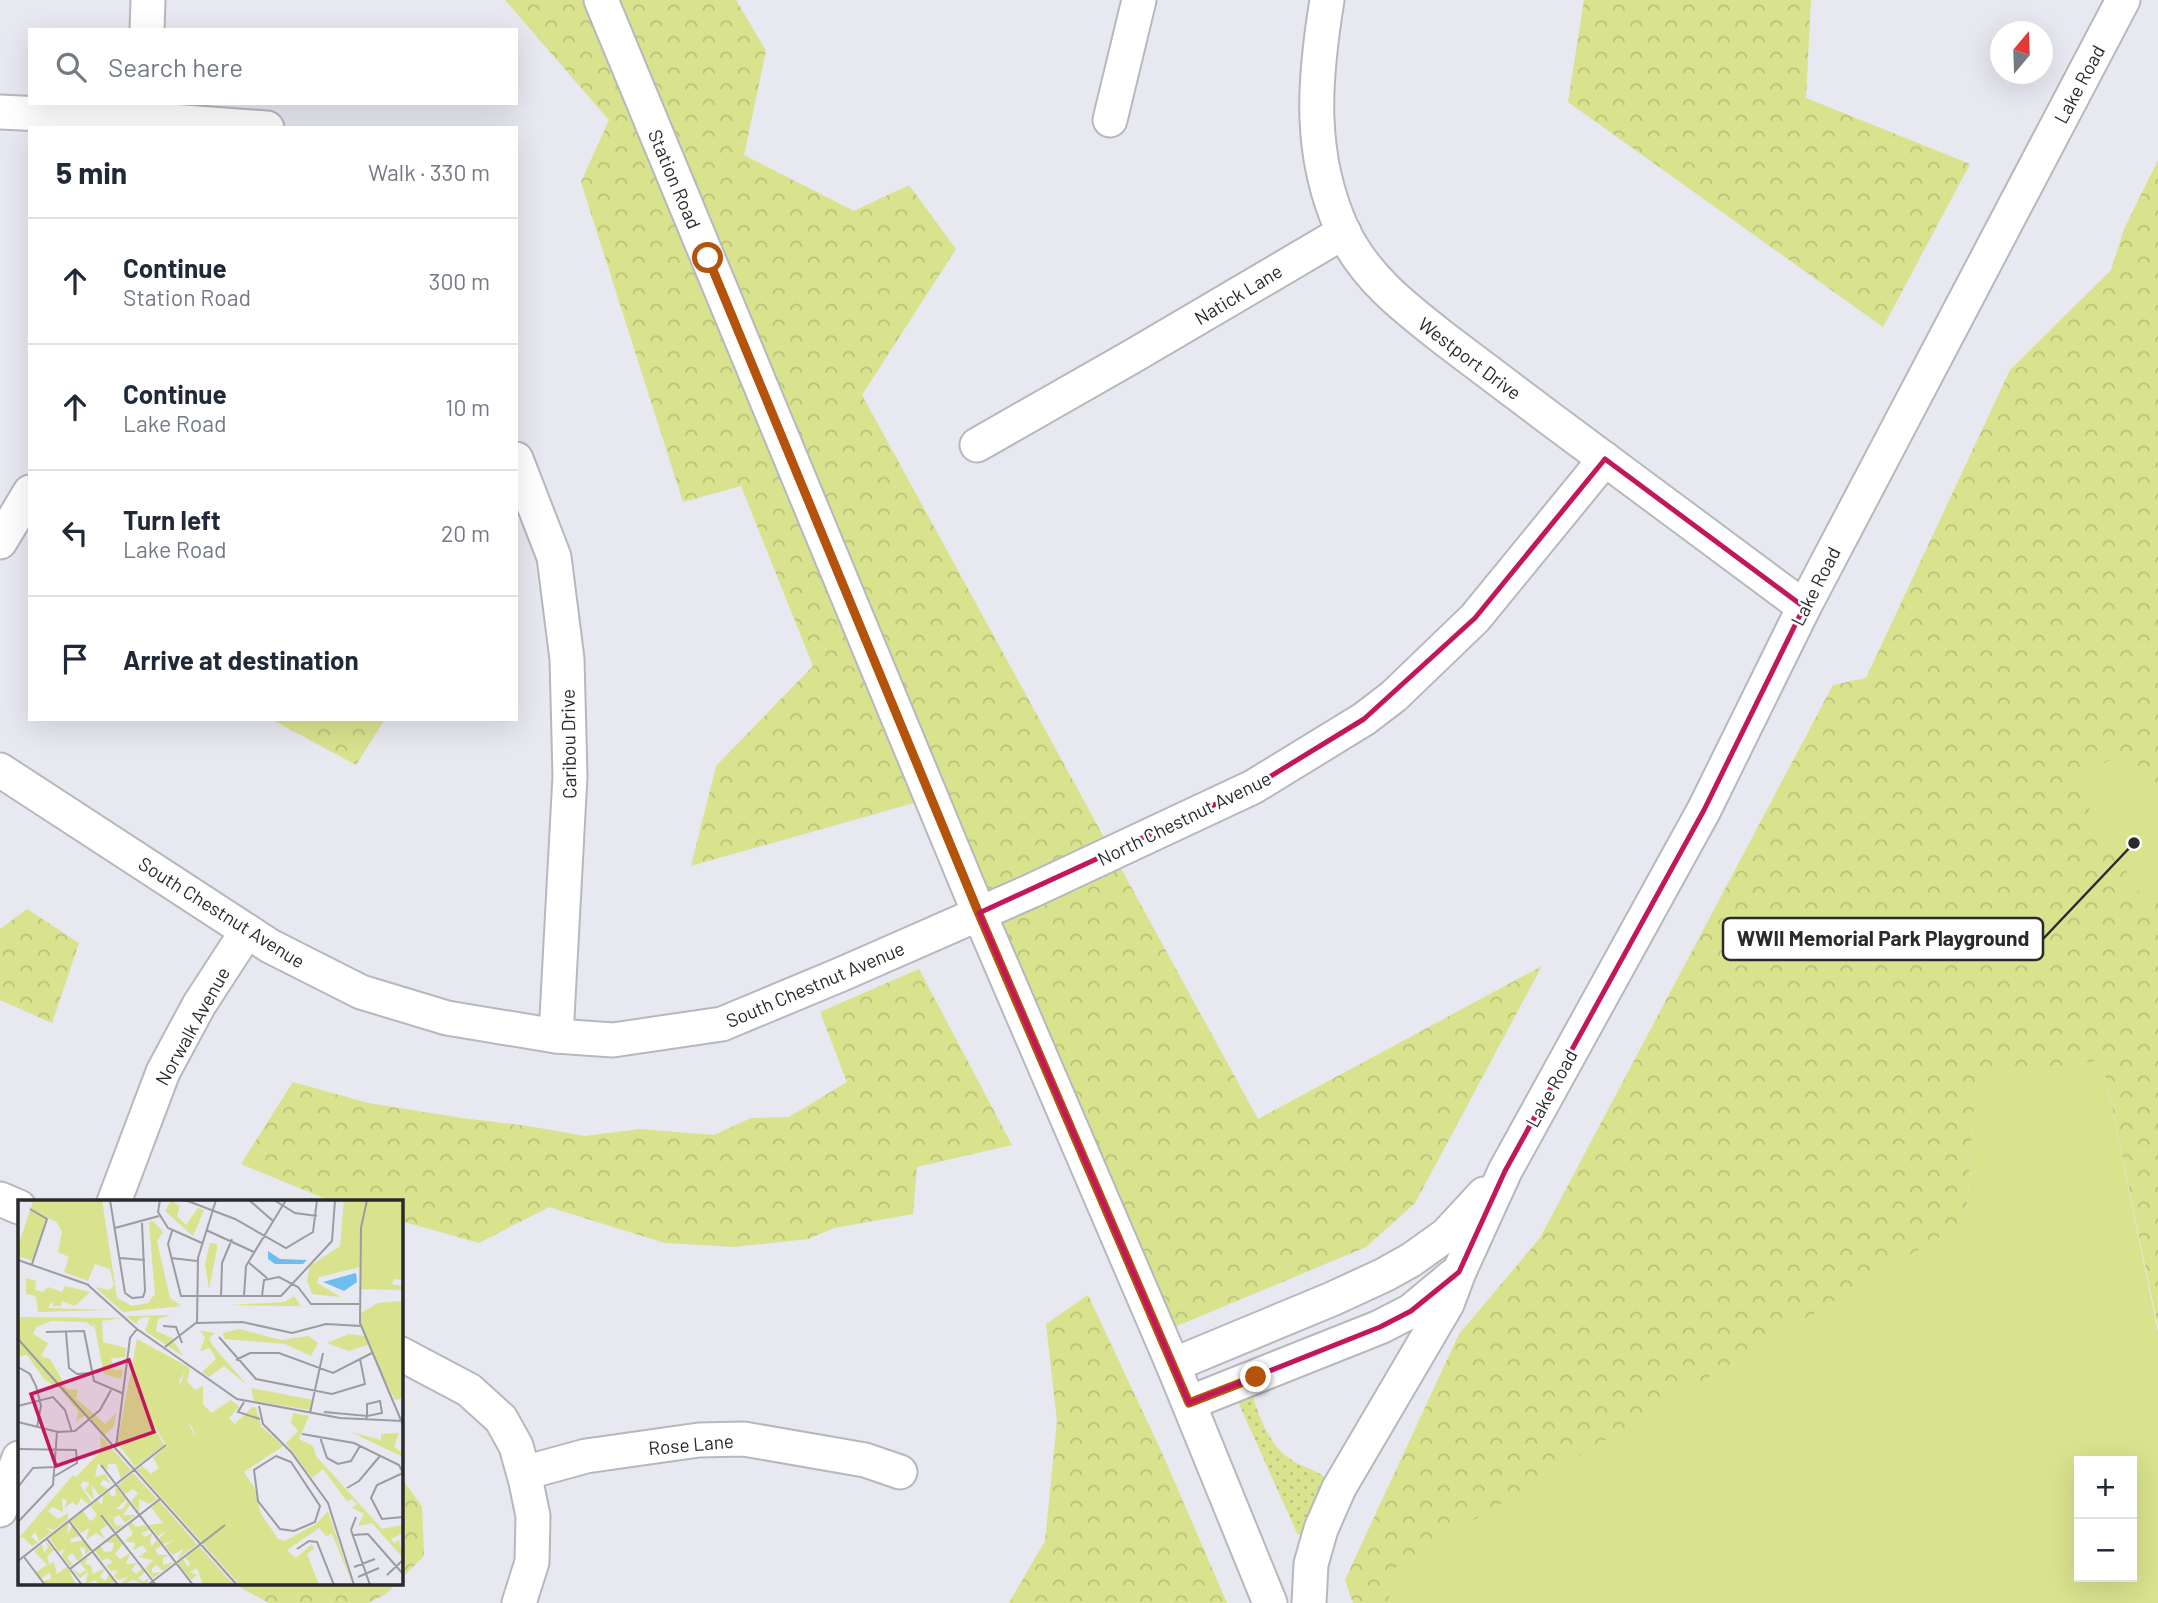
<!DOCTYPE html>
<meta charset="utf-8">
<style>
:root{--surface:#fff;--page:#f2f2f3;--text:#1f2937;--muted:#747a83;--line:#e0e1e3}
body{margin:0;font-family:Barlow,sans-serif;background:var(--page);color:var(--text)}
.controls{position:absolute;right:21px;bottom:21px;display:grid;overflow:hidden;border-radius:0px;box-shadow:0 7px 28px #0002}
.controls button{width:63px;height:63px;display:grid;place-items:center;padding:0;border:0;border-bottom:2px solid var(--line);background:var(--surface);color:var(--text);font:35px sans-serif}
.compass{position:absolute;left:1990px;top:21px;width:63px;height:63px;border-radius:50%;background:var(--surface);box-shadow:0 7px 28px #0002;rotate:19deg}
.stop{position:absolute;width:21px;height:21px;margin:-16px;border:5px solid #b45309;border-radius:50%;background:#fff}
.stop.end{background:#b45309;border-color:#fff;box-shadow:0 2px 7px #0008}
.list{margin:0;padding:0;list-style:none}
h2{display:flex;justify-content:space-between;align-items:center;height:91px;margin:0;padding:0 28px;font-size:30px}
h2 small{font-size:23px;font-weight:400;color:var(--muted)}
.list li{display:grid;grid-template-columns:46px 1fr auto;gap:21px;align-items:center;box-sizing:border-box;height:126px;padding:0 28px;border-top:2px solid var(--line)}
.list b{display:block;font-size:26px;white-space:nowrap}
.list p{margin:0;font-size:23px;white-space:nowrap;color:var(--muted)}
.list em{font-size:23px;font-style:normal;color:var(--muted)}
.icon{flex:none;width:38px;height:38px;fill:none;stroke:currentColor;stroke-width:2;stroke-linecap:round;stroke-linejoin:round}
.map{position:relative;flex:none;width:2158px;height:1603px;overflow:hidden}
.search{position:absolute;background:var(--surface);box-shadow:0 7px 28px #0002;left:28px;top:28px;width:490px;height:77px;display:flex;align-items:center;gap:18px;box-sizing:border-box;padding:0 24px;border-radius:0px;color:var(--muted);font-size:26px}
.panel{position:absolute;background:var(--surface);box-shadow:0 7px 28px #0002;left:28px;top:126px;width:490px;height:595px;border-radius:0px}
.map>svg:first-child{display:block}
.grass{fill:url(#grass-dots)}
.forest{fill:url(#forest-crowns)}
.park{fill:#d9e28d;fill-rule:evenodd}
.lines{fill:none;stroke-linecap:round;stroke-linejoin:round}
.minor-casing{stroke:#b6b8bf;stroke-width:37}
.minor{stroke:#fff;stroke-width:33}
.route{stroke:#b45309;stroke-width:9}
.marked{fill:none;stroke:#c2185b;stroke-width:5;stroke-linejoin:round}
.labels{text-anchor:middle;dominant-baseline:central;stroke-width:5;stroke-linejoin:round;paint-order:stroke}
.street-label{font-size:19px;fill:#2a2a2d;stroke:#fff}
.inset-road{fill:none;stroke:#9b9ca2;stroke-width:2}
.view{fill:#c2185b;fill-opacity:0.15;stroke:#c2185b;stroke-width:3.5}
.inset-edge{fill:none;stroke:#2a2a2d;stroke-width:3.5}
.leader{fill:none;stroke:#2a2a2d;stroke-width:2.5}
.callout-dot{fill:#2a2a2d;stroke:#fff;stroke-width:2.5}
.callout{fill:#fff;stroke:#2a2a2d;stroke-width:2.5}
.callout-label{font-size:21px;text-anchor:middle;font-weight:bold;fill:#2a2a2d}
</style>
<div class="map">
<svg width="2158" height="1603" viewBox="0 0 2158 1603">
<defs>
<pattern id="grass-dots" width="8" height="8" patternUnits="userSpaceOnUse" patternTransform="scale(1.75)"><rect width="8" height="8" fill="#d9e28d"/><path d="M2 2h.1M6 6h.1" fill="none" stroke="#bac27a" stroke-width="1.8" stroke-linecap="round"/></pattern>
<pattern id="forest-crowns" width="20" height="18" patternUnits="userSpaceOnUse" patternTransform="scale(1.75)"><rect width="20" height="18" fill="#d9e28d"/><path d="M2 6a3 3 0 1 1 6 0M12 15a3 3 0 1 1 6 0" fill="none" stroke="#bac27a"/></pattern>
</defs>
<rect width="100%" height="100%" fill="#e7e8f0"/>
<path class="grass" d="M1252,1394C1260,1419 1269,1446 1293,1461C1304,1468 1319,1470 1327,1480L1313,1505L1302,1534L1299,1535L1297,1533L1239,1404V1400Z"/>
<g class="forest">
<path d="M505,0H736L766,51L744,155L854,211L909,185L956,249L862,395L1258,1119L1542,966L1415,1203L1366,1247L1158,1334L928,799L691,866L716,766L813,666L741,486L683,502L581,182L609,120Z"/>
<path d="M1584,0H1811L1806,98L1970,164L1883,327L1568,102Z"/>
<path d="M2158,160V1327L2102,1060L1976,1080L1966,1221L1386,1574L1390,1603H1353L1345,1580L1459,1334L1540,1238L1833,685L1866,678L2010,370L2111,270L2124,229Z"/>
<path d="M271,719H385L356,765Z"/>
<path d="M27,909L79,943L52,1023L0,1000V929Z"/>
<path d="M919,969L1012,1145L917,1167L913,1214L834,1228L808,1239L734,1247L665,1243L549,1207L479,1243L401,1221V1202H333L241,1164L293,1082L368,1103L462,1118L528,1126L585,1136L640,1129L714,1135L751,1118L789,1117L847,1082L820,1012Z"/>
<path d="M1088,1295L1163,1455L1227,1603H1009L1045,1541L1057,1421L1046,1324Z"/>
<path d="M401,1477L422,1507L424,1556L401,1579Z"/>
<path d="M234,1584H396L386,1594L368,1603H269Z"/>
</g>
<g class="park">
<path d="M2129,750L2158,796V890L2143,899L2072,780Z"/>
<path d="M2102,1060L2158,1332V1603H1390L1385,1574L1966,1221L1976,1080ZM2132,1461V1577H2079V1461Z"/>
</g>
<g class="lines">
<defs>
<g id="minor">
<path d="M601,0L979,913L1173,1365L1270,1603"/>
<path d="M1327,0C1314,80 1308,153 1342,229C1365,278 1405,308 1446,340C1480,366 1514,391 1548,417C1633,480 1719,544 1804,607"/>
<path d="M147,30L148,0"/>
<path d="M0,112L143,119L267,128"/>
<path d="M1110,120L1139,0"/>
<path d="M977,445L1133,356L1344,232"/>
<path d="M516,459L554,557L567,659L570,776L556,1036"/>
<path d="M0,542L30,492"/>
<path d="M0,770L270,946L361,992L447,1018L556,1036L613,1040L722,1024L842,974L1031,891L1253,787L1364,719L1394,696L1475,618L1605,459"/>
<path d="M0,1199L19,1207"/>
<path d="M114,1202L163,1072L199,1005L247,931"/>
<path d="M401,1354L469,1390L501,1419L516,1446L526,1482L533,1516L532,1562L519,1603"/>
<path d="M1173,1365L1332,1299L1384,1275L1411,1260L1446,1235L1484,1194"/>
<path d="M1189,1403L1380,1327L1411,1311L1453,1276"/>
<path d="M524,1473L586,1456L699,1440L744,1439L865,1460L900,1472"/>
<path d="M0,1510L19,1458"/>
<path d="M1309,1603L1311,1564L1321,1529L1339,1488L1447,1304L1459,1272L1505,1171L1704,810L1804,607L2123,0"/>
</g>
</defs>
<use href="#minor" class="minor-casing"/>
<use href="#minor" class="minor"/>
</g>
<g class="lines">
<path class="route" d="M708,258L979,914L1189,1403L1256,1377"/>
</g>
<path class="marked" d="M1605,459L1804,607L1704,810L1505,1171L1459,1272L1411,1311L1380,1327L1189,1403L979,913L1253,787L1364,719L1475,618Z"/>
<g class="labels">
<g class="street-label">
<text transform="translate(2079 84) rotate(-62)">Lake Road</text>
<text transform="translate(675 179) rotate(67)">Station Road</text>
<text transform="translate(1238 294) rotate(-31)">Natick Lane</text>
<text transform="translate(1470 358) rotate(37)">Westport Drive</text>
<text transform="translate(1815 586) rotate(-63)">Lake Road</text>
<text transform="translate(568 744) rotate(-91)">Caribou Drive</text>
<text transform="translate(1184 818) rotate(-26)">North Chestnut Avenue</text>
<text transform="translate(222 912) rotate(32)">South Chestnut Avenue</text>
<text transform="translate(815 984) rotate(-23)">South Chestnut Avenue</text>
<text transform="translate(192 1026) rotate(-61)">Norwalk Avenue</text>
<text transform="translate(1551 1088) rotate(-61)">Lake Road</text>
<text transform="translate(691 1444) rotate(-5)">Rose Lane</text>
</g>
</g>
<g transform="translate(18 1200)">
<rect width="385" height="385" fill="#e7e8f0"/>
<path d="M84,0L99,98L114,106L130,103L137,94L131,22L135,21L145,32L139,41L152,98L163,106L105,112L77,87L91,90L96,86L92,69L77,64L70,81L46,72L51,57L40,52L44,32L38,21L29,18L32,7L10,1ZM326,0H385V80L376,79L374,84L385,86V198L377,200L350,145L331,151L309,143L331,134L346,136L341,114L360,103L385,101V90L342,89V67L301,77L299,83L323,97L294,94L289,80L292,66L322,46ZM153,1L162,6L159,16L168,25L180,8L186,10L175,36L147,11ZM192,43L199,44V49L191,89L187,64ZM8,78L18,81L17,90L25,92L30,87L44,92L47,86L72,92L57,106L43,101V106H35L34,101L30,108L94,110L20,112L18,96L8,94ZM276,96L283,106L338,107L211,105L267,102ZM153,115L140,119L138,131L154,138L165,156L127,131L132,117L122,118L118,124L108,116ZM0,117L103,118L84,121L85,142L108,148L107,157L93,158L96,170H105L103,179L86,174L76,123L75,127L68,122L33,121L18,127L15,134L30,143L23,156L32,159L49,189L60,190L58,198L87,224L98,213L96,226L86,236L68,215L58,222L60,211L42,189L27,180L9,155L0,156ZM221,129L263,140L290,136L300,143L293,156L267,144L206,139L205,133ZM182,131L197,133L191,138L194,145L229,185L206,166L191,177L184,172L198,159L192,148L182,151L187,137ZM119,139L165,164L167,172L161,181L169,201L163,208L178,239L192,253L210,312L205,318L195,319L213,323L241,371L256,385H222L119,270L124,266L133,274L141,268L135,258L149,246L125,209L100,243L105,252L99,244ZM185,186V204L193,213L213,200L221,207L211,218L217,224L234,207L238,208L243,226L265,246L226,272L236,287L243,314L260,339L267,341L298,324L310,311L335,385L314,334L308,336L301,328L269,350L278,358L294,344L296,349L289,354L301,385H277L258,368L229,321L197,244L184,233L175,208L177,190ZM233,188L295,200L292,210L236,201ZM275,213L291,216L281,239L295,246L298,256L364,329L385,325V333L373,339L376,343L381,340L385,358L354,323L340,326L346,314L334,308L339,304L334,299L329,301L305,269L294,278L268,243L280,231L273,223ZM333,232L363,240V234L381,233L376,247L385,253V257ZM82,235L113,270L103,279L98,264H90L89,271L80,263L77,277L87,274L93,284L85,279L82,285L90,289L81,295L73,284L76,300L67,290L72,283L65,281L62,285L73,301L70,304L63,298L59,306L55,302L46,308L49,301L44,298L45,312L34,307L30,311L40,319L50,313V319L36,330L26,327L34,332L21,341L15,326L17,333L13,336L20,343L14,346L5,337L0,339L55,275L58,277L83,251ZM115,273L139,299L131,304L121,299V312L113,301L120,293L115,289L107,294L100,285ZM97,286L108,300L98,309H105L109,302L112,305L105,315H118L107,323L101,315L95,318L98,326L106,325L98,331L83,313L90,325L82,330L87,339L78,333L68,340L71,328L63,333L53,321L65,311L72,321L75,320L79,314L72,306L80,300L84,306L85,296L91,292L94,297L98,295ZM141,301L179,344L159,360L166,348L155,355L147,346L156,340L145,344L141,339L149,330L140,336L131,325L145,323L133,307ZM51,322L49,335L54,326L61,336L52,339L53,343L65,340L72,350L67,355V348L61,347L65,356L60,361L54,353L49,357L55,365L52,366L43,355L48,348L41,352L31,338ZM114,322L117,327L127,325L131,330L123,333L127,337L134,333L132,343L134,346L139,340L143,346L137,350L140,355H151L145,358V365L156,362L145,371L139,365L134,368V373L143,372L135,378L127,368L135,360L120,357L129,351L124,345L115,351L117,343L107,341L115,334L110,325ZM98,335L105,344L97,354L102,359L112,353L108,364L119,363L113,370L118,374L124,369L127,372L120,378L125,382L131,378L128,385L115,380L102,385L110,377L100,380L96,376L100,370L93,371L88,366L95,362L89,358L84,361L77,351L82,346L87,352L94,351L96,343L88,342ZM27,341L36,350L29,357L31,364L36,362L39,374L49,367L58,384L28,385L25,381L33,379L32,372L23,379L18,372L29,365L16,351L24,344L26,353L30,347ZM181,346L216,385H185L179,368L172,372L179,375L173,380L160,363L165,359L170,367L172,363L167,358ZM70,357L67,364L73,365L75,374L87,368L82,377L88,381L91,373L97,382L81,385L77,380L67,385L70,372L62,378L54,369L62,374L68,370L62,363Z" fill="#d9e28d"/>
<path d="M165,164L172,169L169,181L177,190L175,208L184,233L197,244L229,321L258,368L277,385H256L241,371L215,334L213,323L178,321L190,314L205,318L210,312L192,254L182,251L174,227L159,212L169,201L161,188L167,172Z" fill="#d9e28d"/>
<path d="M15,2L32,7L15,61L0,56V46ZM125,209L146,245L117,267L100,243Z" fill="#d9e28d"/>
<path d="M250,51L262,59L289,60L285,64H257L250,59ZM338,73L339,82L326,91L305,82Z" fill="#6dbdf1"/>
<path class="inset-road" d="M92,0L107,93L114,98L125,97L127,91L124,23M142,0L140,12L150,28L184,43M167,0L217,19L268,48L295,32L299,0M231,0L255,21M256,0L277,13L299,16M349,0L343,28L342,123L385,225M12,9L29,19L14,64M97,28L141,16M188,30L236,52M154,31L150,44L163,96H263L314,41L317,0M102,58L127,60M153,58L179,61M0,60L71,85M230,62L249,78M70,85L119,129L219,199L322,218L385,221M226,96L228,66L268,0M244,96L246,80L261,77L280,87L293,104H341M203,97L204,63L214,39M178,123L224,122L274,133L308,124L343,126M145,126L158,127L164,143M28,132L66,131L76,181L104,193M48,132L51,168L59,174L73,173M201,137L238,179L314,194L347,184L342,159M0,139L219,385M147,147L179,122L180,58L198,0M218,160L232,153H261L315,173L354,153M0,167L12,174L18,186L23,206L19,227M226,202L220,212L242,219M0,206L35,197L47,210L54,232M241,206L245,224L273,252L310,303L336,385M306,212L349,216V204L362,201L364,213L349,216L348,220M292,213L305,153M0,222L40,232L57,231L82,210L93,190M284,234L336,243L381,265L385,273L359,285L353,298L364,319L385,317M302,237L309,258L320,264L333,261L342,246M98,247L112,138L119,129M0,249L58,250L59,263L37,276M258,256L273,262L302,306L297,322L276,331L262,329L240,301L236,270ZM83,265L175,385M0,287L15,268L36,267M329,288L341,281L362,256M83,315L138,385M338,317L333,330L352,385M51,321L100,385M0,322L35,285L39,232M335,335L350,334L385,374M29,339L64,385M279,349L291,341L299,342L316,385M6,357L27,385M0,361L148,245M336,367L357,359M52,369L142,299M369,375L385,360M340,377L361,368M130,385L207,325"/>
<path class="view" d="M111,160L136,232L38,266L13,194Z"/>
<rect width="385" height="385" class="inset-edge"/>
</g>
<path class="leader" d="M2134 843L2043 939"/>
<circle class="callout-dot" cx="2134" cy="843" r="7"/>
<rect class="callout" x="1723" y="918" width="320" height="42" rx="7"/>
<g class="callout-label">
<text x="1883" y="946">WWII Memorial Park Playground</text>
</g>
</svg>
<div class="controls">
<button>+</button>
<button>−</button>
</div>
<svg class="compass" viewBox="-18 -18 36 36"><path d="M0-13l5 13h-10z" fill="#e53935"/><path d="M0 13l5-13h-10z" fill="#747a83"/></svg>
<div class="stop" style="left:708px;top:258px"></div>
<div class="stop end" style="left:1256px;top:1377px"></div>
<div class="search"><svg class="icon" aria-label="search" viewBox="0 0 24 24"><circle cx="10" cy="10" r="6"/><path d="M15 15l6 6"/></svg>Search here</div>
<section class="panel">
<h2>5 min<small>Walk · 330 m</small></h2>
<ul class="list">
<li><svg class="icon" aria-label="ahead" viewBox="0 0 24 24"><path d="M12 20V5M6 11l6-6 6 6"/></svg><div><b>Continue</b><p>Station Road</p></div><em>300 m</em></li>
<li><svg class="icon" aria-label="ahead" viewBox="0 0 24 24"><path d="M12 20V5M6 11l6-6 6 6"/></svg><div><b>Continue</b><p>Lake Road</p></div><em>10 m</em></li>
<li><svg class="icon" aria-label="left" viewBox="0 0 24 24"><path d="M17 20v-9H6M10 6l-5 5 5 5"/></svg><div><b>Turn left</b><p>Lake Road</p></div><em>20 m</em></li>
<li><svg class="icon" aria-label="arrive" viewBox="0 0 24 24"><path d="M6 21V4h12l-3 4 3 4H6"/></svg><div><b>Arrive at destination</b></div></li>
</ul>
</section>
</div>
